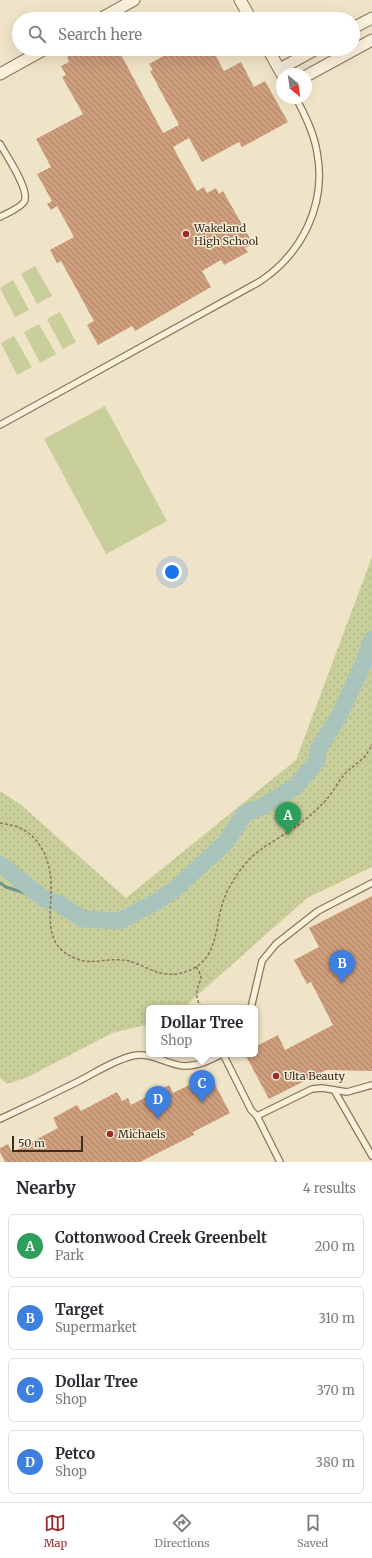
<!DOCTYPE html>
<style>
:root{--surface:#fff;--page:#f2f2f3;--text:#2b2b33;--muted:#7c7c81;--line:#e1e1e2;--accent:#9e2a2b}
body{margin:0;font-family:Merriweather,serif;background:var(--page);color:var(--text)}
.compass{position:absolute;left:276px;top:68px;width:36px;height:36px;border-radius:50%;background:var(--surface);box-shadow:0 4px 16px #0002;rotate:151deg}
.scale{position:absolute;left:12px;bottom:10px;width:71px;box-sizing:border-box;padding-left:4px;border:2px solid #3d2e20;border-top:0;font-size:11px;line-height:14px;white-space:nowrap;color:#3d2e20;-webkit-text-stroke:3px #f7eed8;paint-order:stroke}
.you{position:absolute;left:172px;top:572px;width:14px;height:14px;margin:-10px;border:3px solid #fff;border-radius:50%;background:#1a73e8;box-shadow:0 0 0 6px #1a73e833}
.badge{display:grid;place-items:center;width:26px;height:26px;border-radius:50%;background:var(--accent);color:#fff;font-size:13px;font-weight:700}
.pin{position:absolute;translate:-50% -33px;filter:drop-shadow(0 1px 2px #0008)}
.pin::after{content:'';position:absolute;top:21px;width:14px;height:12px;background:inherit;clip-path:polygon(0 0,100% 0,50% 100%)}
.popup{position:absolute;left:146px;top:1005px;width:112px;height:52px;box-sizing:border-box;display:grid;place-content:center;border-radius:6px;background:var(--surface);filter:drop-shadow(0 1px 3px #0005);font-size:13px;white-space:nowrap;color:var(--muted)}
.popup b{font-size:15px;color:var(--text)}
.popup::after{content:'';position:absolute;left:50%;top:100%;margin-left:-8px;border:8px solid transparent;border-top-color:var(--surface)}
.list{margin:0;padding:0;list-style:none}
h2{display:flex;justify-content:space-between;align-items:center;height:52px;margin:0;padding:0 16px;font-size:17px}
h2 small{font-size:13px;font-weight:400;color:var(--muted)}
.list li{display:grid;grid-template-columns:26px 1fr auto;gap:12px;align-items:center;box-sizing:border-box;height:64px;margin:0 8px 8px;padding:0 8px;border:1px solid var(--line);border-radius:6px}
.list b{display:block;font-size:15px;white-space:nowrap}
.list p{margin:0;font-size:13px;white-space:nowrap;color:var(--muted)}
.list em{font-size:13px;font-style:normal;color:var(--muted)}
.icon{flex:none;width:22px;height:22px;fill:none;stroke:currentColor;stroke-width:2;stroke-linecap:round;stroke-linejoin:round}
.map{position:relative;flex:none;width:372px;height:1162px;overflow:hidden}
.search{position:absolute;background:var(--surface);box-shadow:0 4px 16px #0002;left:12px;right:12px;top:12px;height:44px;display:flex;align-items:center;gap:10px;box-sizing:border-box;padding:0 14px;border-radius:22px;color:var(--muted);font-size:15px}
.sheet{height:340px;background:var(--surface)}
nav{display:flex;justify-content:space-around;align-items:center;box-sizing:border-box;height:56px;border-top:1px solid var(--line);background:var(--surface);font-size:11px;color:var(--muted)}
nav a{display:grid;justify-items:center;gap:2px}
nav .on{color:var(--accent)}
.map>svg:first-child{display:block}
.green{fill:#c9cf9b}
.park{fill:url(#park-dots)}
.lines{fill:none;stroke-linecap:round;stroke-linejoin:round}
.stream{stroke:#6f938a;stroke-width:3}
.river{stroke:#a9c4bc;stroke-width:17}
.building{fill:url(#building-back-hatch)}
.service-casing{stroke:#8d765c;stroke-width:8}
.minor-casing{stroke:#8d765c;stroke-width:13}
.path{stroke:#8d765c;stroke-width:1.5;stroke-dasharray:3 2;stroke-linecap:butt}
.service{stroke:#faf1dc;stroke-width:5.5}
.minor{stroke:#faf1dc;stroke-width:11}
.poi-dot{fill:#9e2a2b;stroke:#f7eed8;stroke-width:1.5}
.labels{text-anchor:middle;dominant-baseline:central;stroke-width:3;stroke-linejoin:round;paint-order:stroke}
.poi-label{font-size:11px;fill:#3d2e20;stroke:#f7eed8;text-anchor:start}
</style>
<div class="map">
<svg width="372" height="1162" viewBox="0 0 372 1162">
<defs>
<pattern id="park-dots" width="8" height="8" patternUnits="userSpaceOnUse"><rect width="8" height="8" fill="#c9cf9b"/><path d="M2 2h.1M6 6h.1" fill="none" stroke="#aeb285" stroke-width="1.8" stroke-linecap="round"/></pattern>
<pattern id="building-back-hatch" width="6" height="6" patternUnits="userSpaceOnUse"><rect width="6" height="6" fill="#cf9f7d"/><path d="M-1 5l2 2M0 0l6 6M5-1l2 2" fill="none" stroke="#a98266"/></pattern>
</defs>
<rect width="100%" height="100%" fill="#f0e4c8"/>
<g class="green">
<path d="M35,266L52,296L37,304L21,274Z"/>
<path d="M13,280L29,310L15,317L0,288Z"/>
<path d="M60,312L76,342L63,349L47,319Z"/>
<path d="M39,324L56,354L40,363L24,332Z"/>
<path d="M14,336L32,367L17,375L1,343Z"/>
<path d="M105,406L167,521L106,554L44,439Z"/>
</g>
<path class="park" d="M372,557V867L307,898L183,1008H149V1024L112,1033L28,1077L7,1084L0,1078V791L20,804L126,898L296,760Z"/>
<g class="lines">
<path class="stream" d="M0,883L6,887L44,899"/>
<path class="river" d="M0,864L44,899L58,903L83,919L120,921L154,903L174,890L226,842L245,813L262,807L296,786L317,761L318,750L339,716L364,662L372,639"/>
</g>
<g class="building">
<path d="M82,49H118L163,133L179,125L150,71L153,70L149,64L176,49H212L224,71L241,62L254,87L265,81L288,122L242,147L239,142L202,162L189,138L173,147L197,191L204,187L207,193L216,188L219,194L223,191L253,244L245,248L248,252L224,265L221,260L202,271L211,287L135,331L132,326L98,345L87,325L94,321L61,261L57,263L50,250L74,237L57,206L51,210L47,204L52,201L37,174L51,167L36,139L83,114L62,77L66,75L61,66L69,62L67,57Z"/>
<path d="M372,896V1071L326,1070L269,1099L245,1054H255V1047L278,1035L285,1050L333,1025L311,982L307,984L294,960L319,947L309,928Z"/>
<path d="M210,1075L230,1113L193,1132L194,1135L140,1162H5L0,1152V1148L8,1144L12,1152L58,1128L53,1118L77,1105L81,1111L117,1092L122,1101L128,1098L131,1105L169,1085L173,1093Z"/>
</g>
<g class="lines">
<defs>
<g id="service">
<path d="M0,144C6,155 31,191 24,202C19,209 7,213 0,217"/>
<path d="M0,425L259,282C302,254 327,204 317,152C314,133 305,115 296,98"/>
<path d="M251,1008L262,961L276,944L318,911L372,883"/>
<path d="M223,1054L251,1110L257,1116L280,1162"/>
<path d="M334,1090L372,1156"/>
<path d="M257,1116L312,1089L322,1088L347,1092L372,1085"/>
<path d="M0,1119C26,1107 51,1095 77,1082C95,1073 112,1061 132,1056C152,1051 166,1065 185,1066C199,1066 210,1060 222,1054"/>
</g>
<g id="minor">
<path d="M240,0L251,19"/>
<path d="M100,19L134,0"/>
<path d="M353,28L372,18"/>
<path d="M268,49L282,74"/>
<path d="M280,69L316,49"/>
<path d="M0,74L45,49"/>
<path d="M306,76L372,40"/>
</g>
</defs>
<use href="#service" class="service-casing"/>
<use href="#minor" class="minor-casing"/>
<g class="path">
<path d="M0,823C5,824 10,825 15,826C42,835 52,864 51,890C51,918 43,946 77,959C91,965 106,958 122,960C138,961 151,973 167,974C177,975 185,973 194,968C219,955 215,922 224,899C228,888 235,877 242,868C258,846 283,838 302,822C311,815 319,808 327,799C333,792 338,782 344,775C355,763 366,760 372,744"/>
<path d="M196,967C205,980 199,979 197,991C196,997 198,1002 201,1007"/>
<path d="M199,1008L209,1006L212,1008"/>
</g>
<use href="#service" class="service"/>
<use href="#minor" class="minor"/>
</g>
<g class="poi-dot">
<circle cx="186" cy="234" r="4"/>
<circle cx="276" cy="1076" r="4"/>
<circle cx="110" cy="1134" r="4"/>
</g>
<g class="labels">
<g class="poi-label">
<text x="194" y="228">Wakeland<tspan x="194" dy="13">High School</tspan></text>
<text x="284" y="1076">Ulta Beauty</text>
<text x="118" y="1134">Michaels</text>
</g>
</g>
</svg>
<svg class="compass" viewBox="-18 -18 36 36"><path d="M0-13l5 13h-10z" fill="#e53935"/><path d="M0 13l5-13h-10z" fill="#7c7c81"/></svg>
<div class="scale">50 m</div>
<div class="you"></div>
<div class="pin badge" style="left:288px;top:835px;background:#2e9e5b">A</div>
<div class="pin badge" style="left:342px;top:983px;background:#3f7fe0">B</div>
<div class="pin badge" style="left:202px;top:1103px;background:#3f7fe0">C</div>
<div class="popup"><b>Dollar Tree</b>Shop</div>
<div class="pin badge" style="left:158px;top:1119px;background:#3f7fe0">D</div>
<div class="search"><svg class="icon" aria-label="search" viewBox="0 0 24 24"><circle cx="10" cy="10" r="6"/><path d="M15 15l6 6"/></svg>Search here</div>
</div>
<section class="sheet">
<h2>Nearby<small>4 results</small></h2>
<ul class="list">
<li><span class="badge" style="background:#2e9e5b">A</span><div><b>Cottonwood Creek Greenbelt</b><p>Park</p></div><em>200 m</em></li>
<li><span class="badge" style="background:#3f7fe0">B</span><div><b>Target</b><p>Supermarket</p></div><em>310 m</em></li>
<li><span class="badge" style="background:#3f7fe0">C</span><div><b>Dollar Tree</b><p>Shop</p></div><em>370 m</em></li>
<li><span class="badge" style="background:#3f7fe0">D</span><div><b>Petco</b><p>Shop</p></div><em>380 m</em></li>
</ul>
</section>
<nav>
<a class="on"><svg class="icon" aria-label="map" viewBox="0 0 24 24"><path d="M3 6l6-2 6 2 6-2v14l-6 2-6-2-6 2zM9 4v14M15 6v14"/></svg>Map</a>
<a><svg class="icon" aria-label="directions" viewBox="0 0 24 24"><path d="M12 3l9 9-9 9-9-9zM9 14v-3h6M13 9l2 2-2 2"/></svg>Directions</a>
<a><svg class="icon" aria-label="saved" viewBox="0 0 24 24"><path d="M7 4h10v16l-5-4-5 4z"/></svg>Saved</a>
</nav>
